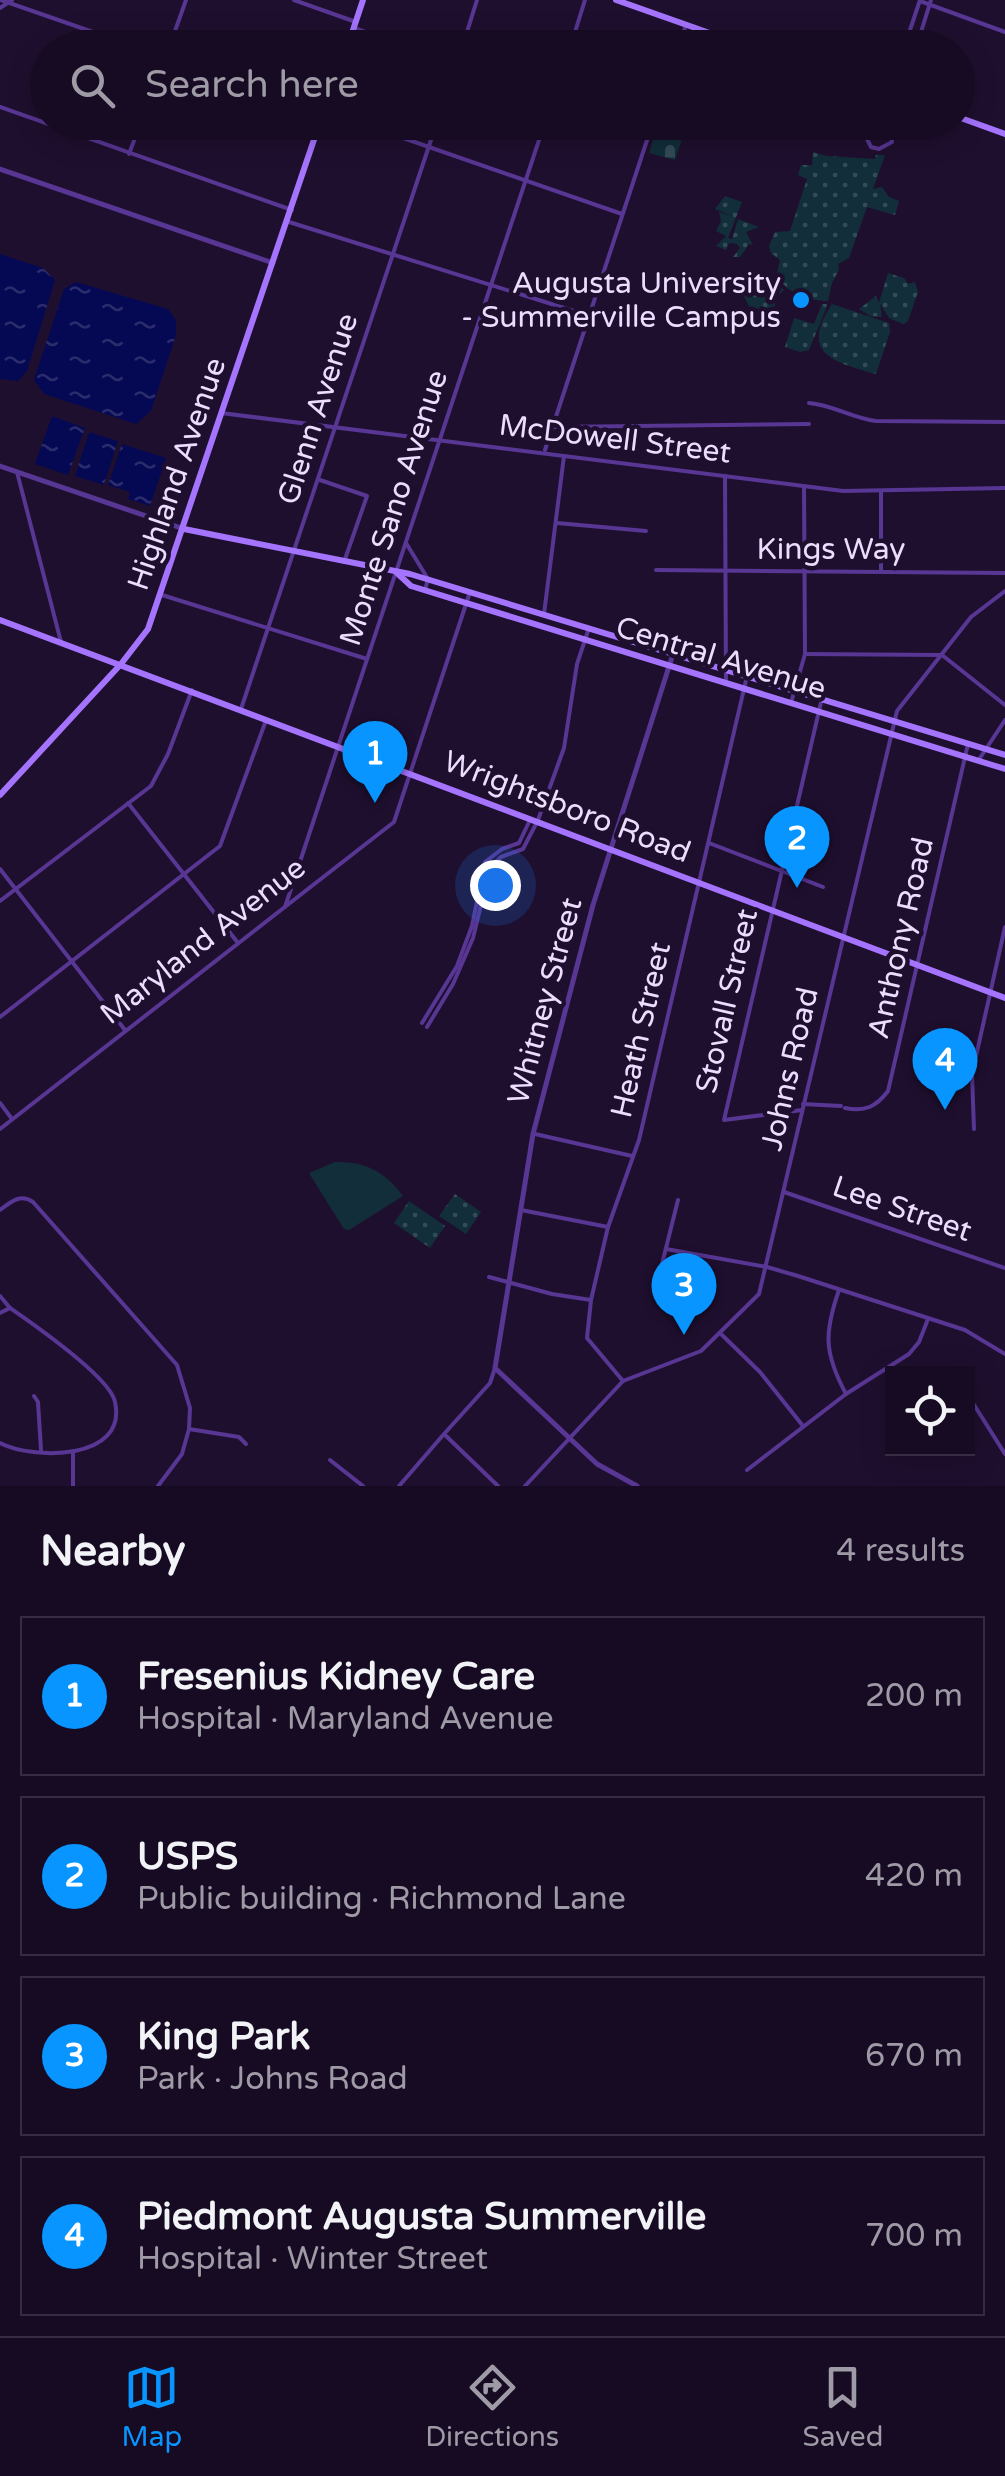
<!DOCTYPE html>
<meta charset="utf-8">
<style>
:root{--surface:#170b23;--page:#20142b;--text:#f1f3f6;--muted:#9e9ba6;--line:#362b41;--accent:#0995ff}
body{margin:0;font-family:"Varela Round",sans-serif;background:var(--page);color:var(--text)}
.controls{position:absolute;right:30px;bottom:30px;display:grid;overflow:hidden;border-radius:0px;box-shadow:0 5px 25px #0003}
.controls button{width:90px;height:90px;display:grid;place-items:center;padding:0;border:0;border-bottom:2px solid var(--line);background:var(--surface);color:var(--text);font:50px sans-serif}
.you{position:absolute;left:495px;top:885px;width:35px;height:35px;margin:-25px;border:8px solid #fff;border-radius:50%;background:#1a73e8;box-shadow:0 0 0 15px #1a73e833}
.badge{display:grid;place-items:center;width:65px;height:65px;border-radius:50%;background:var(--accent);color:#fff;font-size:32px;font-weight:700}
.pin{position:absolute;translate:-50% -82px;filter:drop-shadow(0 2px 5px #0008)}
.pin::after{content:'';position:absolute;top:52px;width:35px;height:30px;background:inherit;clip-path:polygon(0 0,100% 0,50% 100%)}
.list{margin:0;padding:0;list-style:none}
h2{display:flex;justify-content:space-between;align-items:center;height:130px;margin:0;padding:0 40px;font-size:42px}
h2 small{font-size:32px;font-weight:400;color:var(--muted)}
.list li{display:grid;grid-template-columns:65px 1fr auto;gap:30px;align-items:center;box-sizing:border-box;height:160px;margin:0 20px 20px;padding:0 20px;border:2px solid var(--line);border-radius:0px}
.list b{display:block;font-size:38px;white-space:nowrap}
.list p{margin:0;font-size:32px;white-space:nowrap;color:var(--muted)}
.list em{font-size:32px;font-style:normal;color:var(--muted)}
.icon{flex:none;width:55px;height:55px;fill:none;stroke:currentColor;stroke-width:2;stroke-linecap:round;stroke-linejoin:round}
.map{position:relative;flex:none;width:1005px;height:1486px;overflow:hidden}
.search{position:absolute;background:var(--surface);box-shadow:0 5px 25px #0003;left:30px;right:30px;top:30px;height:110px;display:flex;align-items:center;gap:25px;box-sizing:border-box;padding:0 35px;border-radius:55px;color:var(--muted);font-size:38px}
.sheet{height:850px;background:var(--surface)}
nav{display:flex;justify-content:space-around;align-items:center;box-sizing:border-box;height:140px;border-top:2px solid var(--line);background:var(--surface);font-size:28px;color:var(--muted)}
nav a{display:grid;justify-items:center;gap:5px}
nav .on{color:var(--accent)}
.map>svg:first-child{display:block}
.grass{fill:url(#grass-dots)}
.cemetery{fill:url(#cemetery-stones)}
.pitch{fill:#112e3a}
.water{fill:url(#water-ripples)}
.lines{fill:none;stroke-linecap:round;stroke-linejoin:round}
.minor{stroke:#583693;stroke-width:4}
.tertiary{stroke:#583693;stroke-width:5}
.secondary{stroke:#a574ff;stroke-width:6}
.poi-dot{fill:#0995ff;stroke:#1f0f2f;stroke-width:4}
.labels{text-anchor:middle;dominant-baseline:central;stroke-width:9;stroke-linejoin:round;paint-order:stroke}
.poi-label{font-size:30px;fill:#ecddff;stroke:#1f0f2f;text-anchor:end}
.street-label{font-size:30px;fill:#ecddff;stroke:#1f0f2f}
</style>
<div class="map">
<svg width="1005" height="1486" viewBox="0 0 1005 1486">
<defs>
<pattern id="grass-dots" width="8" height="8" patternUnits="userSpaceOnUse" patternTransform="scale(2.5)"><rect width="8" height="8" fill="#112e3a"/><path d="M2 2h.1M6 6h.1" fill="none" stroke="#344c58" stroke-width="1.8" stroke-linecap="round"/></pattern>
<pattern id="cemetery-stones" width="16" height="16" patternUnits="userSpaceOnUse" patternTransform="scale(2.5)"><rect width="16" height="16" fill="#112e3a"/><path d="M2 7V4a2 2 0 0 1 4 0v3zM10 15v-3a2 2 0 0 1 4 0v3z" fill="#344c58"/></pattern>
<pattern id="water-ripples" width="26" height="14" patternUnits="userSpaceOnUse" patternTransform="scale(2.5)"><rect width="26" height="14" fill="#050852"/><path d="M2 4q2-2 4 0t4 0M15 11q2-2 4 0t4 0" fill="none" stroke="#2a2c6c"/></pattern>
</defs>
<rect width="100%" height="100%" fill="#1f0f2f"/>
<g class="grass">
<path d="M813,152L827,156L875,159L876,155H885L873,189L882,187L889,197L899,201L895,215L867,207L849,258L838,264L839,270L832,283L828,301C810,301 784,293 777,274L780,260L771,253L769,246L775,232L790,231L807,179L798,175L801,165H812Z"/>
<path d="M725,196L742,202L728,238L732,239L738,219L759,227L746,232L753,245L749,244L740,257H733L740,248L737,244L729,243L726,250L716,246L726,236L716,231L721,221L719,212L732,216L715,209Z"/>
<path d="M888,273L904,278L908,284L915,282L918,292L908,321L903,324L889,318L880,304L882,317L870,316L859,309L876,296L879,303Z"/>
<path d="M747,280L771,290L778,284L784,290L775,298V309L768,312L749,306L743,294Z"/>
<path d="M822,304H827L826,309L809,350L800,352L785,347L794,318L814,324Z"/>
<path d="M832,304L889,323L890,332L876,374C833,362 799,353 832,304Z"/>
<path d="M455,1194L481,1212L466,1234L439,1216Z"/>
<path d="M409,1201L445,1226L430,1248L394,1223Z"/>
</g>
<path class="cemetery" d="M658,123H687L675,160L649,153Z"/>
<path class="pitch" d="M335,1162C366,1161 385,1172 403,1196L349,1230L344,1229L309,1173Z"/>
<g class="water">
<path d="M0,254L43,268L55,280L27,371L18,381L0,379Z"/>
<path d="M76,282L168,309L176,320V335L151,411L136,424L44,394L34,380L64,289Z"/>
<path d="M52,416L85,428L68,475L35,464Z"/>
<path d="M89,432L118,441L104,485L75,476Z"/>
<path d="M122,444L166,458L150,506L128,499L130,492L108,485Z"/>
</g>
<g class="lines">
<g class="minor">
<path d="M1,0L139,48"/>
<path d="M294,0L356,22"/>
<path d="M920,1L1005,32"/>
<path d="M0,8L12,0"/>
<path d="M354,28L411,48"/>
<path d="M169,48L186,0"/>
<path d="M462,48L477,0"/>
<path d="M570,48L585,0"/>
<path d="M678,48L686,25"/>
<path d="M904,48L920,0"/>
<path d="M916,48L931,0"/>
<path d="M0,107L292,210"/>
<path d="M357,122L622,214"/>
<path d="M873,122L867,128L865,135L871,147L879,149L892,142L891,122"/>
<path d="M129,154L141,122"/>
<path d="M289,222L590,316"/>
<path d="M809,403C833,405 852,418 876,421L1005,422"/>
<path d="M221,413L843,491L1005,488"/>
<path d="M554,427L809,424"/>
<path d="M545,450L653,122"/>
<path d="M17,472L61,642"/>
<path d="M725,476L726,684"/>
<path d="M320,480L367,496L344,562"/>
<path d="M557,523L646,531"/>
<path d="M406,543L428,579L425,590"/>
<path d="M656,570L1005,573"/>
<path d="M881,571V491"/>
<path d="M162,595L367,659"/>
<path d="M544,614L564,456"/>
<path d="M805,654L942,655L1005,705"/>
<path d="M791,703L805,654L804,486"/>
<path d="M241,709L437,122"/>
<path d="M978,761L1005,720"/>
<path d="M128,803L238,943"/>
<path d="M709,843L823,887"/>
<path d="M0,869L125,1030"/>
<path d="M0,901L151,786L168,754L192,690"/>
<path d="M285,907L545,122"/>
<path d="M0,1017L220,846L265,723"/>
<path d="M422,1023L457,966L472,926L485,862L502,849L519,843L529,822"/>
<path d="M427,1027L453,984L473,938L490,868L501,857L523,849L538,820L564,748L577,664L589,628"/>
<path d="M0,1103L12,1119"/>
<path d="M803,1104L841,1106"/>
<path d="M845,1108C865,1112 876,1107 888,1091L968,744"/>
<path d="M802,1110L724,1120L822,698"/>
<path d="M0,1129L394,822L470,592"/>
<path d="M974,1129L972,1074L1005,927"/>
<path d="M535,1134L632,1156"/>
<path d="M784,1192L1005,1268"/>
<path d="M0,1210C11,1202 20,1193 33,1202L177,1365L190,1408L189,1429L182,1454L158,1486"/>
<path d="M521,1210L608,1227"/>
<path d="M666,1249L767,1267L798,1276L965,1330L1005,1354"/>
<path d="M489,1277L552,1294L591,1300"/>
<path d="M656,1288L678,1200"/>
<path d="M839,1290C824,1333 824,1353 846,1394"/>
<path d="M0,1296L10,1308C33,1324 110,1377 115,1402C128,1461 33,1460 0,1443"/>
<path d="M0,1313L10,1308"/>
<path d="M721,1334L760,1372L803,1426"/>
<path d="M495,1368L490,1383L444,1434L498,1486"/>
<path d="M623,1381L587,1338L591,1300L608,1227L639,1140L747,676"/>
<path d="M34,1396L38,1402L41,1450"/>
<path d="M971,1400L1005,1454"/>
<path d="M189,1429L239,1437L246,1444"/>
<path d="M73,1453V1486"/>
<path d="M330,1460L363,1486"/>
<path d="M747,1470L846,1394L909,1354L919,1342L928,1319"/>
<path d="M399,1486L444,1434"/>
<path d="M525,1486L623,1381L701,1351L759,1294L897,711L971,617L1005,591"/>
</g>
<g class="tertiary">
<path d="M0,169L273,263"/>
<path d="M0,466L184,529"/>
<path d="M637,1486L597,1464L495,1368L533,1134L593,905L673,654"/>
</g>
<g class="secondary">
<path d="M616,0L752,48"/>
<path d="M347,48L363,0"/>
<path d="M958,117L1005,134"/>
<path d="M184,529L410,574L1005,755"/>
<path d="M397,573L411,586L1005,769"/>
<path d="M0,620L1005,998"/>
<path d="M0,795L121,664L148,629L320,122"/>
</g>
</g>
<circle class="poi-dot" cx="801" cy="300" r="10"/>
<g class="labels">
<g class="poi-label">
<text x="781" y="283">Augusta University<tspan x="781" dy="34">- Summerville Campus</tspan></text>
</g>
<g class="street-label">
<text transform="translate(318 409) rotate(-72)">Glenn Avenue</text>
<text transform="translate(615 439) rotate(7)">McDowell Street</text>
<text transform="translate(177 474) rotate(-71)">Highland Avenue</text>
<text transform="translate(394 508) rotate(-72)">Monte Sano Avenue</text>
<text x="831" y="549">Kings Way</text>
<text transform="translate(721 658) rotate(17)">Central Avenue</text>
<text transform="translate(567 807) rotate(21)">Wrightsboro Road</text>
<text transform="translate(901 938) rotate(-77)">Anthony Road</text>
<text transform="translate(203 941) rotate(-38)">Maryland Avenue</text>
<text transform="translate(545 1001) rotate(-75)">Whitney Street</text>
<text transform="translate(727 1001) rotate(-77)">Stovall Street</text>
<text transform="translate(641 1030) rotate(-77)">Heath Street</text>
<text transform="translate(790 1069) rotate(-77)">Johns Road</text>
<text transform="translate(902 1209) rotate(19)">Lee Street</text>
</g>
</g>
</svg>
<div class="controls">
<button><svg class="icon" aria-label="locate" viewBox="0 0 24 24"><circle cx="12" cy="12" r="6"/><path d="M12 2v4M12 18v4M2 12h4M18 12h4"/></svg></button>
</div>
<div class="you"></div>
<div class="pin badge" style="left:375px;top:803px">1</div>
<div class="pin badge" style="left:797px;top:888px">2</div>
<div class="pin badge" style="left:684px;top:1335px">3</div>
<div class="pin badge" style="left:945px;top:1110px">4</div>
<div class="search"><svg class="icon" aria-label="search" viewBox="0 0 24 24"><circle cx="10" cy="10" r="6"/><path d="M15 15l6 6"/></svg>Search here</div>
</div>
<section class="sheet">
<h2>Nearby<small>4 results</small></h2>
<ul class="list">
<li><span class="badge">1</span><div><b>Fresenius Kidney Care</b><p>Hospital · Maryland Avenue</p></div><em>200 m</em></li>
<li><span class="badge">2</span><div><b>USPS</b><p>Public building · Richmond Lane</p></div><em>420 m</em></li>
<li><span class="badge">3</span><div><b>King Park</b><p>Park · Johns Road</p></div><em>670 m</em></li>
<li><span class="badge">4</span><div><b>Piedmont Augusta Summerville</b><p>Hospital · Winter Street</p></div><em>700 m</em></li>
</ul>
</section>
<nav>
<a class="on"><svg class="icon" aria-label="map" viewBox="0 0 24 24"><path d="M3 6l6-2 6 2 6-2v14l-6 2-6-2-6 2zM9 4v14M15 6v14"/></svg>Map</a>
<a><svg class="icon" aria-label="directions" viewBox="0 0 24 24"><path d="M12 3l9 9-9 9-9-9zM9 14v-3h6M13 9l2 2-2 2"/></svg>Directions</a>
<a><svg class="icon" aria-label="saved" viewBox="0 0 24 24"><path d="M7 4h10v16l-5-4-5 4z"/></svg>Saved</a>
</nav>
